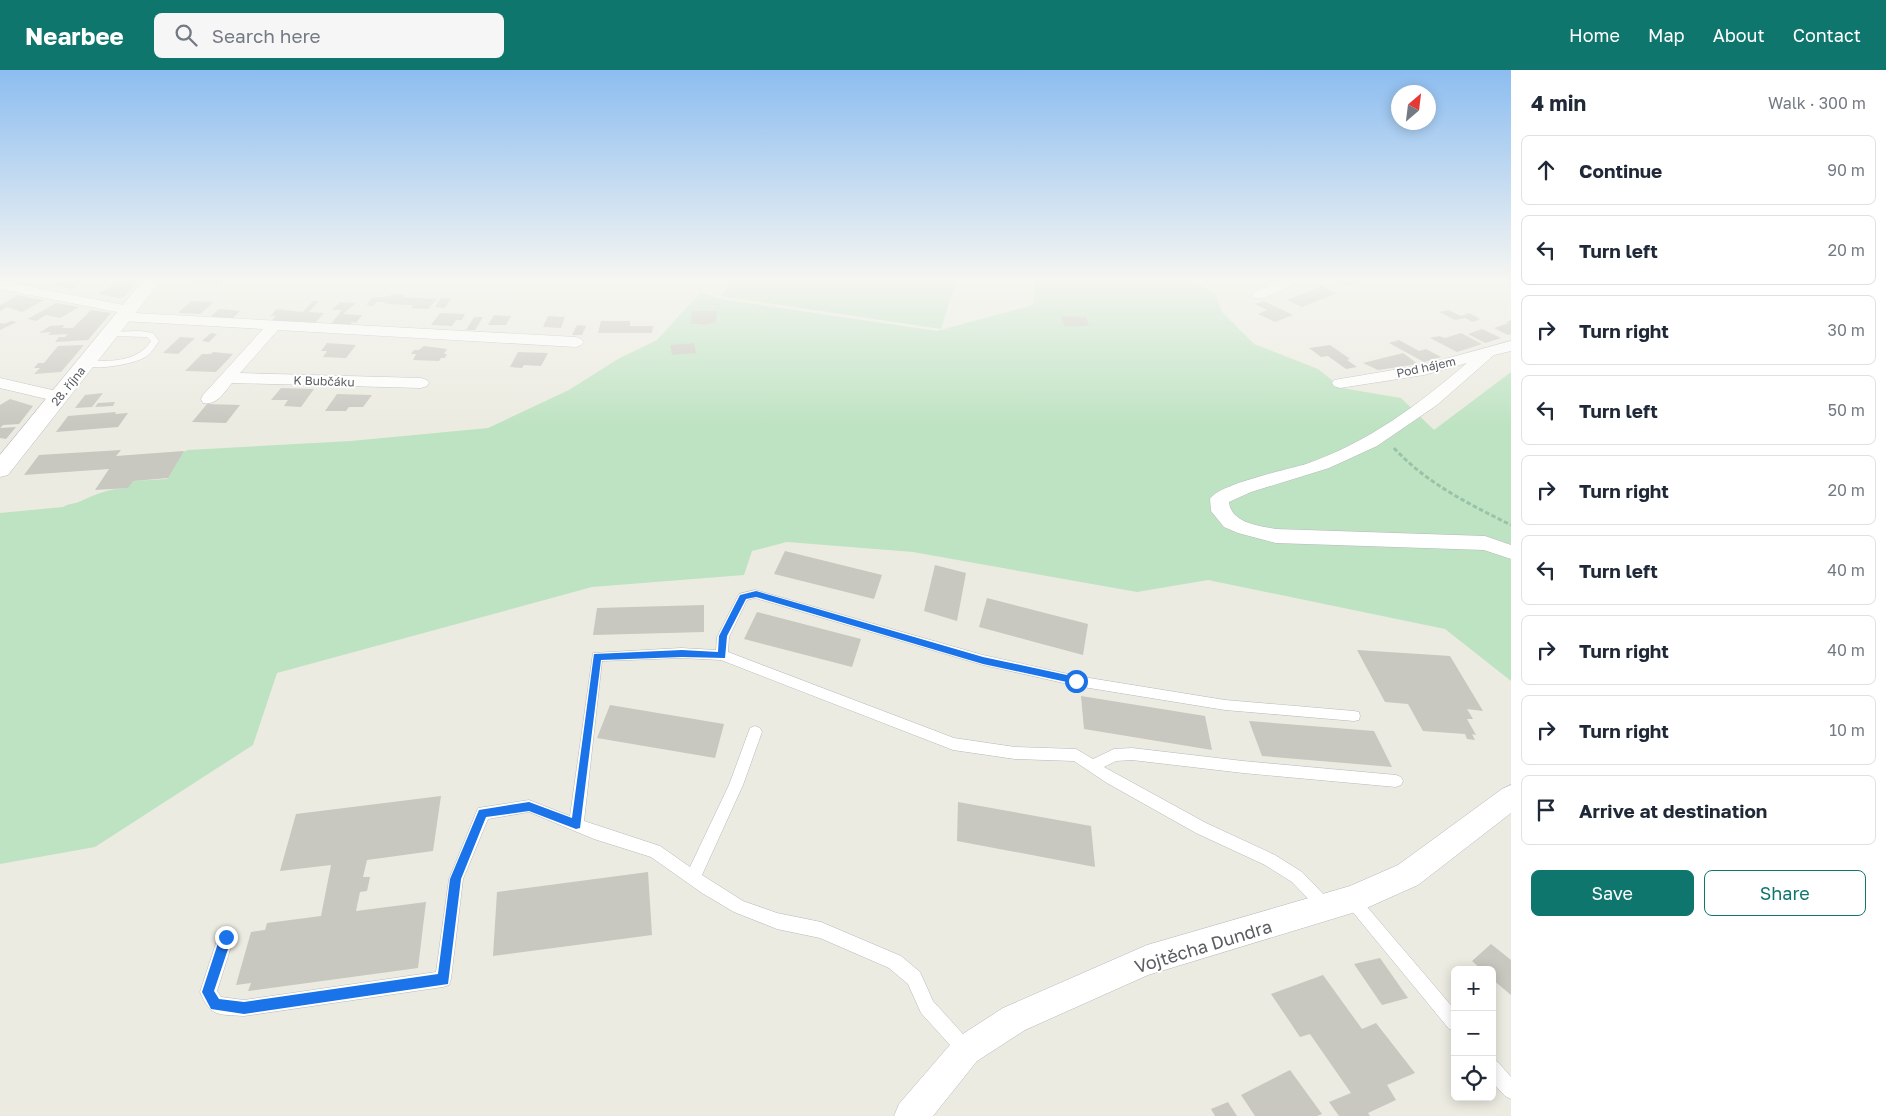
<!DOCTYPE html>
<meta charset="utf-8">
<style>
:root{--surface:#fff;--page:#f6f6f7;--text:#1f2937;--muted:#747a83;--line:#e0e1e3;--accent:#0f766e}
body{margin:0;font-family:"Golos Text",sans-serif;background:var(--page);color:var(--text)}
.controls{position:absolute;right:15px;bottom:15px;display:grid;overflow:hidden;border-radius:8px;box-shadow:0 2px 12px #0003}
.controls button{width:45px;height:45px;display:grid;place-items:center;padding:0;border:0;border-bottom:1px solid var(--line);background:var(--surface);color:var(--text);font:25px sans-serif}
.compass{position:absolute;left:1391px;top:15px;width:45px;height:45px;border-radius:50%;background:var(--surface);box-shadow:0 2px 12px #0003;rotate:28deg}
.stop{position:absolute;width:15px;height:15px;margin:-11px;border:4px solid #1a73e8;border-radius:50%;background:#fff}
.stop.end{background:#1a73e8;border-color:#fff;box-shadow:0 1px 5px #0008}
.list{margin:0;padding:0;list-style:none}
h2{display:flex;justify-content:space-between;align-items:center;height:65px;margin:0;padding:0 20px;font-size:21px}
h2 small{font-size:16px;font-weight:400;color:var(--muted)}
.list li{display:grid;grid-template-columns:32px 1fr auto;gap:15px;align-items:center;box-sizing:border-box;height:70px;margin:0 10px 10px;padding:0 10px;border:1px solid var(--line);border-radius:8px}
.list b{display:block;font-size:19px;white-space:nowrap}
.list em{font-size:16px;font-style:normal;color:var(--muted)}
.actions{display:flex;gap:10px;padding:15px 20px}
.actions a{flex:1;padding:11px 0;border:1px solid var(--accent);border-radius:8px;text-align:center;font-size:18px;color:var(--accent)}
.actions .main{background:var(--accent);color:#fff}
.icon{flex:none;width:28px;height:28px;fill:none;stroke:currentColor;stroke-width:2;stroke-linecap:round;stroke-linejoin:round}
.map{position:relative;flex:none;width:1511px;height:1046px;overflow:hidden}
header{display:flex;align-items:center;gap:30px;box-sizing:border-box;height:70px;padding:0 25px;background:var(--accent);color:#fff}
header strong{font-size:24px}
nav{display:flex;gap:28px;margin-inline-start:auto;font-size:18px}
.search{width:350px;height:45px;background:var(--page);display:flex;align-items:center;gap:12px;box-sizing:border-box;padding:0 18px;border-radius:8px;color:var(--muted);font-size:19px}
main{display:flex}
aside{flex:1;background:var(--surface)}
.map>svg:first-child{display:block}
.green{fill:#bee3c2}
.building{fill:#c8c7c0}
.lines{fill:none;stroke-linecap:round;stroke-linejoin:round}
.lane-casing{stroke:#b6b8bd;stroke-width:1}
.street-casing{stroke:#b6b8bd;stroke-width:1}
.secondary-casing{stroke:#b7b9bf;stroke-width:1}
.path{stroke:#98c3a8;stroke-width:3;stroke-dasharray:4.5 2.5;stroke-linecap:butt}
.lane{fill:#fff;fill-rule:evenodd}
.street{fill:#fff;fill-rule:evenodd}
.secondary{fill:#fff;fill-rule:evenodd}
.route{fill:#1a73e8}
.labels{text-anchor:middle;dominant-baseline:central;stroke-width:4;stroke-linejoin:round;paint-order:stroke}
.far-street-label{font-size:12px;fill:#595c61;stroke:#fff}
.near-street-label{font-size:18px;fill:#595c61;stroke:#fff}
</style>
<header>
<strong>Nearbee</strong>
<div class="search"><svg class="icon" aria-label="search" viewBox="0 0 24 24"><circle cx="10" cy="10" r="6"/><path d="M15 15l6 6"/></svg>Search here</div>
<nav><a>Home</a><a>Map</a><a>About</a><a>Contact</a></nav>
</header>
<main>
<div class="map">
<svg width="1511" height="1046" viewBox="0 0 1511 1046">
<rect width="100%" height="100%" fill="#ecebe1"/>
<g class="green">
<path d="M734,208H957L941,259L721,226Z"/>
<path d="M1035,208H1187L1215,223L1222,242L1254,274L1318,299L1342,318L1401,328L1434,360L1511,302V611L1445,559L1208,510L1137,522L913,482L787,472L752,481L744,505L592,517L277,603L253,675L95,777L0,794V443L63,437C69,433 75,434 81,431C98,423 108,419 127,418L131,411L167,409L183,382L188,380L351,371L488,358L569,320L618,289L657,270L700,223L726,230L937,261L1033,235Z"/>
</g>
<g class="building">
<path d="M22,208H47L39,212Z"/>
<path d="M194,208L226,209L216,215H188Z"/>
<path d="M1338,208H1371L1348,216L1333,210Z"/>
<path d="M65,209L70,211L84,213L72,219L54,215Z"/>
<path d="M139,209L125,226L119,228L98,224L113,215L118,210Z"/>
<path d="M1322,216L1337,223L1302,237L1287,230Z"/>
<path d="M391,224L405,225L403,227L437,229L428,239L411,238L413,235L384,234L386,232H377L373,236L366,235L372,228L391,226Z"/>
<path d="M18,225L31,228L44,230L22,242L7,237L0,241V235Z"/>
<path d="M441,228L451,229L445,238L435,237Z"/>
<path d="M191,231L214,232L200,244L178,243Z"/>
<path d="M313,231H319L309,242L324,243L315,253L271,251L276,246H270L277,239L303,242Z"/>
<path d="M1264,231L1293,245L1275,252L1258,244L1267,240L1255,234Z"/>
<path d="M340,232L356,233L343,244L362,245L356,253L352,252L350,255L331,254L342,240H332Z"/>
<path d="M56,233L79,237L60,248L46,245L36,251L28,249Z"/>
<path d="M219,239L232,240L240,241L232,249L209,248Z"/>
<path d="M91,240L111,243L88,270L55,272L59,267H65L68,264L48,265L51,262L39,263L50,256L65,255L62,258H73Z"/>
<path d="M1449,240L1461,246L1469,243L1480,249L1473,252L1465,248L1455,250L1439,242Z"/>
<path d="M692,241H717L716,253L701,255V254H691Z"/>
<path d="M440,243L465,244L462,250H456L452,256L431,255Z"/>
<path d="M494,245L511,246L506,255H488Z"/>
<path d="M548,246L565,247L561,258L543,257Z"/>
<path d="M1070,246L1086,247L1089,256H1065L1061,247Z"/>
<path d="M474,247H483L475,260H466Z"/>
<path d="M1511,250V264L1508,265L1494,258L1509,253L1506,252Z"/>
<path d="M11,251L17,252L0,260V253L4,254Z"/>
<path d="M601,251H630V256H653L652,263H598Z"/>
<path d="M577,255L586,256L582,265H572Z"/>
<path d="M1482,259L1501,268L1485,273L1468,264Z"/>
<path d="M211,263L217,264L209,272L202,271Z"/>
<path d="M1461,263L1482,274L1457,282L1430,268L1439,266L1445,268Z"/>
<path d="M180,267L195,268L178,284L163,283Z"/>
<path d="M1399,270L1419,281L1426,279L1441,287L1424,292L1389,273Z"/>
<path d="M327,273L356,275L346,288L323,287L327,281H321Z"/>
<path d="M694,273L696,283L672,285L670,275Z"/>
<path d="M84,275L61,302L34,304L40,298H34L38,293H44L58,276Z"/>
<path d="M1330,275L1350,289L1347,290L1357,297L1346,299L1328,286L1321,287L1309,278Z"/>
<path d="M424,276L447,279L444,284H447L445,288H441L439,291L413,290L416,284H411L414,280H419Z"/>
<path d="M213,282L233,284L216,302L185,301L202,284H211Z"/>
<path d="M518,282L548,283L541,296L524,295L522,298L510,297Z"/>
<path d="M1403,283L1418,294L1378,300L1363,293Z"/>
<path d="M281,318L314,319L301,337L284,336L288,330H271Z"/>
<path d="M103,323L92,337L75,338L85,325Z"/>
<path d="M337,324L372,325L363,337H349L346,341H325Z"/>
<path d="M10,329L33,336L19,354L3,355L0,358V335Z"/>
<path d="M115,332L113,336L95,337L98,333Z"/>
<path d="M207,334L240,335L226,353L192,352Z"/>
<path d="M116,342L115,344L128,343L118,357L56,362L68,346Z"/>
<path d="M16,357L6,369L0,368V358Z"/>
<path d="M121,380L116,386L184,381L168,408L133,411L128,418L95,420L109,399L24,405L39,385Z"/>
<path d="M785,481L882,505L874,529L774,504Z"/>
<path d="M935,495L966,503L957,551L924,541Z"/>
<path d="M987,528L1088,554L1083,585L979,557Z"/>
<path d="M704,535V562L593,565L597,538Z"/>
<path d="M757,542L861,569L852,597L744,569Z"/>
<path d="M1357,580L1450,586L1483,641L1467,639L1473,649H1467L1476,665L1472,664L1475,670L1467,669L1465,664L1423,661L1408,634L1385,632Z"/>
<path d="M1081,626L1205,646L1212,680L1084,659Z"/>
<path d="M610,635L724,654L715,688L597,668Z"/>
<path d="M1249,651L1374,661L1392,697L1262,686Z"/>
<path d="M441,726L433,781L367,790L363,807H370L367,821L360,822L356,841L426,832L418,898L248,921L251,913L236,915L251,862L265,860L267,853L321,846L331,795L280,801L296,744Z"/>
<path d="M958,732L1091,756L1095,797L957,771Z"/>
<path d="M648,802L652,865L493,886L497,822Z"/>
<path d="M1491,874L1511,890V925L1492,909V900H1482L1472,891Z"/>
<path d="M1380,888L1408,928L1382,935L1354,894Z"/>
<path d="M1323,905L1362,959L1376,953L1415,1003L1387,1015L1396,1030L1368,1043L1370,1046H1339L1329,1032L1351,1023L1310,964L1300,967L1271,924Z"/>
<path d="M1290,1000L1322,1044L1317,1046H1255L1241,1025Z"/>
<path d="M1228,1032L1237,1046H1215L1211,1039Z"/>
</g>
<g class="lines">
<defs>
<g id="lane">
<path d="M140,261L153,263L159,271C155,277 152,282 147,286C136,294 92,302 82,294L86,291C109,291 137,293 151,271L147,267L109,266L105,264L109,262Z"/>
<path d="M755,520L983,585L1077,606L1225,630L1354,641L1359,642L1360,646L1359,650L1354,651L1225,640L1077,616L983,595L755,528L747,530L729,567L728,582L954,668L1015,677L1076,679L1093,689L1114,679L1132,678L1243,691L1396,705L1401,707L1403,711L1401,715L1396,717L1243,703L1132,690L1116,691L1104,697L1206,753L1275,785L1302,802L1330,831L1333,836L1330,841L1325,844L1320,841L1292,812L1265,795L1196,763L1107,713L1074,691L1015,689L953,680L721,590L681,588L602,591L584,751L660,776L690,797L729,715L750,658L755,656L760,658L762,662L743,715L702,805L743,831L777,843L821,852L901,886L920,902L933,931L971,973L974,979L971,985L965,988L959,985L921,943L908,914L889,898L820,868L777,859L734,842L702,823L651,787L594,769L529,742L488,749L463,809L451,909L449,915L443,917L244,946C219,944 211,948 200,922L220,861L226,859L232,861L234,867L217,921L221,927L244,930L436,902L449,809L478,738L529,730L570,746L593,583L681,578L716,580L717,567L739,524Z"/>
<path d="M1352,823L1357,825L1455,940V961L1449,959L1347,835L1344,830L1347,825Z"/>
<path d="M1492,989L1498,992L1511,1007V1029L1505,1026L1492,1012Z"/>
</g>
<g id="street">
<path d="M1285,208H1304L1302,211L1264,228H1254L1252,225L1254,222Z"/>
<path d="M0,211L129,236L134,237L136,240L134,243L576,267L581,269L584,272L581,275L576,277L278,260L240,303L421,308L427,310L429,313L427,316L421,318L232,313C224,322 217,336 203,333L201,329L203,325L263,259L123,251L118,250L116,247L122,243L0,219Z"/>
<path d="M1511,271V281L1494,285L1437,335L1377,376L1329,398L1251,422L1229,432C1231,453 1259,456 1276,459L1485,466L1511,475V489L1484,480L1276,473L1238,463L1224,457L1211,441L1210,429C1219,414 1286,400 1306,394C1367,373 1418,335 1467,293L1424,305L1340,318L1334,316L1332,313L1334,310L1423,295Z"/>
<path d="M0,308L65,323L67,327L65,331L59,332L0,318Z"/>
<path d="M1511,715V743L1418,815L1362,840L1148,905L1025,960L977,991L933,1046H894L899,1034L955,969L1003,938L1147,875L1350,816L1398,795L1502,719Z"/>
</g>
<path id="secondary" d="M145,208H163L8,405L0,407V385Z"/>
</defs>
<use href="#lane" class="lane-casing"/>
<use href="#street" class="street-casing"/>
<use href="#secondary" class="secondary-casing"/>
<path class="path" d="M1394,378C1426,413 1469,434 1511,455"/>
<use href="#lane" class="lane"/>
<use href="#street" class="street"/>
<use href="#secondary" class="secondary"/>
</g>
<linearGradient id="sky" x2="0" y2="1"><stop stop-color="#8cbdf0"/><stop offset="0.59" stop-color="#f6f6f2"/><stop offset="1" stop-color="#f6f6f2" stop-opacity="0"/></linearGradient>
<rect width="1511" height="355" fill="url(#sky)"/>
<path class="route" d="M756,521L983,587L1076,607L1081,611L1076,614L983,594L756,527L746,529L727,566L725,588L682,587L601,590L580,758L576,759L529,741L486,747L461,809L448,914L244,944L211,939L202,922L220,867L222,863L226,861L230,863L232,867L214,921L219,929L244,932L438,904L450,809L479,740L529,732L572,748L594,584L682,580L718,582L719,566L740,525Z"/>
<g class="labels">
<g class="far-street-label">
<text transform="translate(1426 297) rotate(-12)">Pod hájem</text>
<text transform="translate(324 311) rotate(2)">K Bubčáku</text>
<text transform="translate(68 316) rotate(-51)">28. října</text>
</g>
<g class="near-street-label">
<text transform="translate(1203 876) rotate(-17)">Vojtěcha Dundra</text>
</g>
</g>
</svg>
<div class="controls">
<button>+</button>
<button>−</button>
<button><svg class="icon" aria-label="locate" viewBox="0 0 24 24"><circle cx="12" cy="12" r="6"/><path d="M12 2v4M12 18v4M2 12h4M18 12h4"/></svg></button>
</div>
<svg class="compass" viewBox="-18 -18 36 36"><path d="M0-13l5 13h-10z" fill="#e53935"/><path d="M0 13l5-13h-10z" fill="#747a83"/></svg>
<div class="stop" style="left:1076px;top:611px"></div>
<div class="stop end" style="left:226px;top:867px"></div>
</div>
<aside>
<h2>4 min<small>Walk · 300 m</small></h2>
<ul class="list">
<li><svg class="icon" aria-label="ahead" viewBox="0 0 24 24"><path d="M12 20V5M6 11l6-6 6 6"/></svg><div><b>Continue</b></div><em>90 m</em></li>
<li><svg class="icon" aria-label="left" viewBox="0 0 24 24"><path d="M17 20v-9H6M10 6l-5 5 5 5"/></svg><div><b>Turn left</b></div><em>20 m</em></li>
<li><svg class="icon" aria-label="right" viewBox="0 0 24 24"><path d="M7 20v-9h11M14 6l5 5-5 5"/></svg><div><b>Turn right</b></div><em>30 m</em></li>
<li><svg class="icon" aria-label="left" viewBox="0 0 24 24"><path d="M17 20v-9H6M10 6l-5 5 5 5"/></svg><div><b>Turn left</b></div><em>50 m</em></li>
<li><svg class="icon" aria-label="right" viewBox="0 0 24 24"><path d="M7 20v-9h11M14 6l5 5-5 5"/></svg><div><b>Turn right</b></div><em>20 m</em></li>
<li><svg class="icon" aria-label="left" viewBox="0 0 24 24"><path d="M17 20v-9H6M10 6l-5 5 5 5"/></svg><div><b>Turn left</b></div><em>40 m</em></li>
<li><svg class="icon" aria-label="right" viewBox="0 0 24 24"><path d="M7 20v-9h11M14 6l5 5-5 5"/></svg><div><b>Turn right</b></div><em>40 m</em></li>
<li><svg class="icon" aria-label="right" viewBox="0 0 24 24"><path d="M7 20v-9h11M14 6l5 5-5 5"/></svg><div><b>Turn right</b></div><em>10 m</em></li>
<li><svg class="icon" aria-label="arrive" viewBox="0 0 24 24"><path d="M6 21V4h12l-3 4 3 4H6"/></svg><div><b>Arrive at destination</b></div></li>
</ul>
<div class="actions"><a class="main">Save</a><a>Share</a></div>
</aside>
</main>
